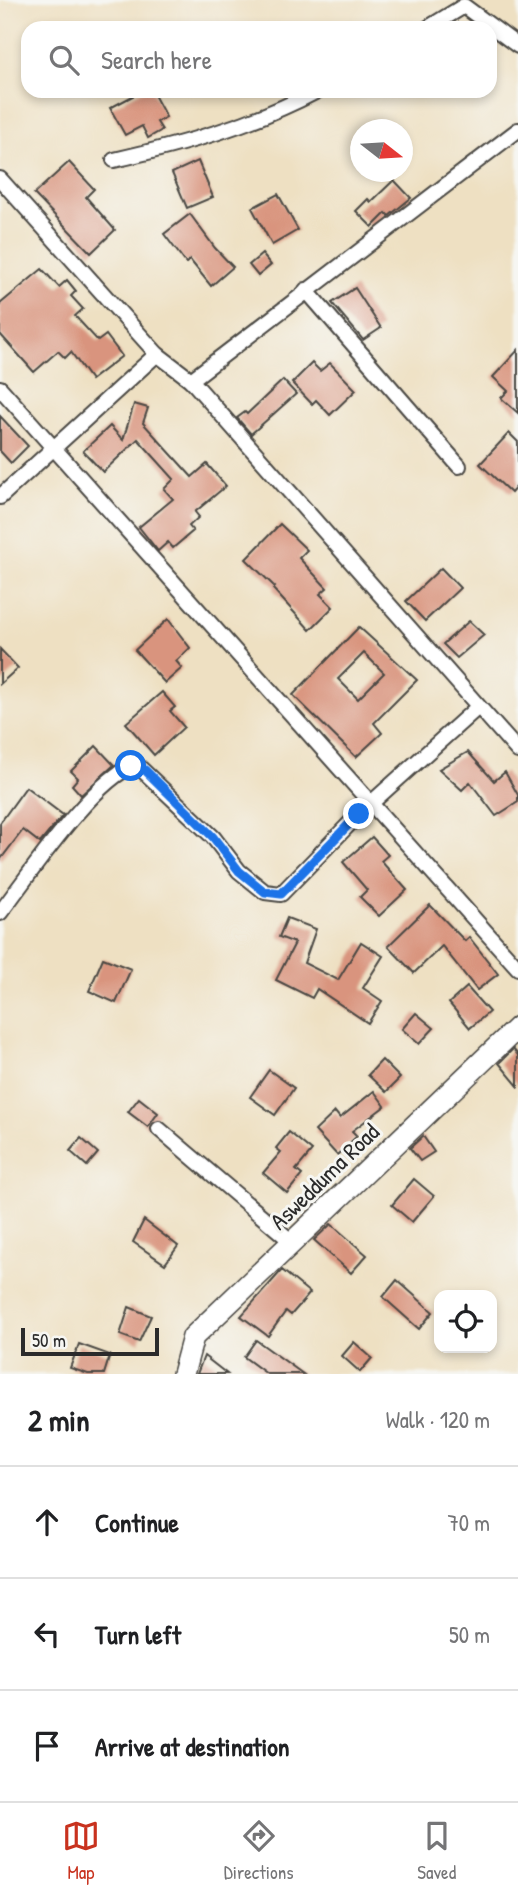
<!DOCTYPE html>
<meta charset="utf-8">
<style>
:root{--surface:#fff;--page:#f6f6f6;--text:#202124;--muted:#757577;--line:#e0e0e0;--accent:#c8321e}
body{margin:0;font-family:"Patrick Hand",sans-serif;background:var(--page);color:var(--text)}
.controls{position:absolute;right:21px;bottom:21px;display:grid;overflow:hidden;border-radius:14px;box-shadow:0 4px 10px #0003}
.controls button{width:63px;height:63px;display:grid;place-items:center;padding:0;border:0;border-bottom:2px solid var(--line);background:var(--surface);color:var(--text);font:35px sans-serif}
.compass{position:absolute;left:350px;top:119px;width:63px;height:63px;border-radius:50%;background:var(--surface);box-shadow:0 4px 10px #0003;rotate:107deg}
.scale{position:absolute;left:21px;bottom:18px;width:138px;box-sizing:border-box;padding-left:7px;border:4px solid #2b2b2b;border-top:0;font-size:19px;line-height:24px;white-space:nowrap;color:#2b2b2b;-webkit-text-stroke:5px #f6f6f2;paint-order:stroke}
.stop{position:absolute;width:21px;height:21px;margin:-16px;border:5px solid #1a73e8;border-radius:50%;background:#fff}
.stop.end{background:#1a73e8;border-color:#fff;box-shadow:0 2px 7px #0008}
.list{margin:0;padding:0;list-style:none}
h2{display:flex;justify-content:space-between;align-items:center;height:91px;margin:0;padding:0 28px;font-size:30px}
h2 small{font-size:23px;font-weight:400;color:var(--muted)}
.list li{display:grid;grid-template-columns:46px 1fr auto;gap:21px;align-items:center;box-sizing:border-box;height:112px;padding:0 28px;border-top:2px solid var(--line)}
.list b{display:block;font-size:26px;white-space:nowrap}
.list em{font-size:23px;font-style:normal;color:var(--muted)}
.icon{flex:none;width:38px;height:38px;fill:none;stroke:currentColor;stroke-width:2;stroke-linecap:round;stroke-linejoin:round}
.map{position:relative;flex:none;width:518px;height:1374px;overflow:hidden}
.search{position:absolute;background:var(--surface);box-shadow:0 4px 10px #0003;left:21px;right:21px;top:21px;height:77px;display:flex;align-items:center;gap:18px;box-sizing:border-box;padding:0 24px;border-radius:21px;color:var(--muted);font-size:26px}
.sheet{height:427px;background:var(--surface)}
nav{display:flex;justify-content:space-around;align-items:center;box-sizing:border-box;height:98px;border-top:2px solid var(--line);background:var(--surface);font-size:19px;color:var(--muted)}
nav a{display:grid;justify-items:center;gap:4px}
nav .on{color:var(--accent)}
.map>svg:first-child{display:block}
.building{fill:#d9947e;fill-rule:evenodd}
.lines{fill:none;stroke-linecap:round;stroke-linejoin:round}
.street-casing{stroke:#484642;stroke-width:18}
.secondary-casing{stroke:#484642;stroke-width:24}
.street{stroke:#fff;stroke-width:14}
.secondary{stroke:#fff;stroke-width:21}
.route{stroke:#1a73e8;stroke-width:9}
.labels{text-anchor:middle;dominant-baseline:central;stroke-width:6;stroke-linejoin:round;paint-order:stroke}
.street-label{font-size:24px;fill:#2b2b2b;stroke:#f6f6f2}
</style>
<div class="map">
<svg width="518" height="1374" viewBox="0 0 518 1374">
<rect width="100%" height="100%" fill="#f6f6f2"/>
<filter id="ink" filterUnits="userSpaceOnUse"><feTurbulence type="fractalNoise" baseFrequency=".0143" numOctaves="2"/><feDisplacementMap in="SourceGraphic" scale="14" xChannelSelector="R" yChannelSelector="G"/><feConvolveMatrix kernelMatrix="1 2 1 2 8 2 1 2 1" color-interpolation-filters="sRGB"/></filter>
<filter id="wash" filterUnits="userSpaceOnUse"><feTurbulence type="fractalNoise" baseFrequency=".00686" numOctaves="4" result="noise"/><feDisplacementMap in="SourceGraphic" scale="28" xChannelSelector="R" yChannelSelector="G"/><feGaussianBlur stdDeviation="1.57" result="paint"/><feColorMatrix in="noise" values="0 0 0 0 0 0 0 0 0 0 0 0 0 0 0 0 0 1.4 0 .05"/><feComposite in="paint" operator="in"/></filter>
<g filter="url(#wash)">
<rect width="100%" height="100%" fill="#eee0c2"/>
<g id="blocks">
<g class="building">
<path d="M142,91H152L166,117L157,122L162,130L148,138L142,126L125,135L110,108Z"/>
<path d="M198,161L213,197L187,208L172,173Z"/>
<path d="M69,162L94,189L86,197L115,230L91,253L34,194Z"/>
<path d="M394,180L411,198L389,216L386,213L372,227L356,211L368,199L371,202Z"/>
<path d="M278,194L298,230L272,245L252,208Z"/>
<path d="M190,214L215,248L233,267L211,286L190,260L186,263L164,234Z"/>
<path d="M262,254L271,265L258,276L249,265Z"/>
<path d="M42,269L59,287L67,280L76,291L71,296L83,309L75,316L98,341L106,335L122,356L91,380L71,352L65,358L58,351L34,372L0,334V304Z"/>
<path d="M355,288L381,328L363,340L332,303Z"/>
<path d="M518,350V413L501,398L508,391L493,377Z"/>
<path d="M312,363L320,371L330,363L356,390L330,415L316,400L312,404L292,383Z"/>
<path d="M283,380L296,394L251,434L237,418L245,412L247,414Z"/>
<path d="M134,404L148,408L143,423L192,477L207,464L226,486L195,512L199,517L189,526L193,531L173,548L168,542L158,551L139,527L173,499L164,489L174,479L138,439L103,472L83,451L110,426L123,440Z"/>
<path d="M0,416L28,446L11,463L0,451Z"/>
<path d="M509,433L518,442V485L511,493L480,464Z"/>
<path d="M280,524L307,550L299,558L327,588L320,594L333,607L310,630L273,589L275,587L246,559Z"/>
<path d="M441,568L460,588L425,621L406,601Z"/>
<path d="M168,619L190,648L176,661L182,668L165,683L135,650Z"/>
<path d="M469,621L484,635L457,658L443,644Z"/>
<path d="M359,627L417,680L374,723L382,733L356,757L293,695ZM364,653L384,673L358,699L338,679Z"/>
<path d="M0,649L18,668L0,684Z"/>
<path d="M162,692L175,707L170,711L184,727L154,755L126,723Z"/>
<path d="M96,746L114,765L81,795L72,785L78,778L71,771Z"/>
<path d="M468,752L494,781L505,772L518,795V802L496,816L470,782L462,790L439,769Z"/>
<path d="M26,787L63,815L40,843L23,830L0,860V823Z"/>
<path d="M372,837L388,855L381,861L407,890L379,916L360,897L367,890L343,862Z"/>
<path d="M430,905L465,941L469,937L498,974L477,990L442,946L414,973L388,946Z"/>
<path d="M287,918L316,929L304,963L338,980L361,942L383,956L363,988L382,1001L368,1023L317,989L312,998L276,980L295,943L279,937Z"/>
<path d="M103,958L131,969L116,1003L89,991Z"/>
<path d="M467,987L489,1012L470,1028L449,1003Z"/>
<path d="M416,1013L434,1028L419,1044L402,1029Z"/>
<path d="M513,1049L518,1055V1086L499,1063Z"/>
<path d="M382,1060L400,1078L386,1092L368,1075Z"/>
<path d="M269,1070L294,1088L275,1115L250,1097Z"/>
<path d="M374,1091L385,1106L352,1131L357,1136L337,1155L315,1131L335,1112L340,1118Z"/>
<path d="M139,1098L158,1113L148,1127L128,1112Z"/>
<path d="M289,1132L312,1151L296,1170L302,1175L287,1193L263,1173L281,1152L276,1148Z"/>
<path d="M423,1136L434,1152L420,1161L410,1148Z"/>
<path d="M81,1138L98,1153L87,1166L70,1151Z"/>
<path d="M414,1179L434,1196L412,1222L392,1205Z"/>
<path d="M144,1220L178,1246L165,1264L133,1242Z"/>
<path d="M331,1224L367,1255L351,1273L314,1240Z"/>
<path d="M282,1270L310,1293L291,1315L286,1311L268,1336L241,1316Z"/>
<path d="M397,1280L433,1312L419,1329L383,1297Z"/>
<path d="M129,1307L151,1316L139,1342L120,1335Z"/>
<path d="M256,1340L303,1374H267L244,1357Z"/>
<path d="M354,1342L372,1358L360,1372L342,1356Z"/>
<path d="M79,1344L110,1355L104,1374H88L70,1368Z"/>
<path d="M204,1356L227,1374H197Z"/>
</g>
</g>
</g>
<g filter="url(#ink)">
<use href="#blocks" fill-opacity="0" stroke="#484642" stroke-width="2"/>
<g class="lines">
<defs>
<g id="street">
<path d="M428,28L464,6L518,46"/>
<path d="M518,130L191,380L518,751"/>
<path d="M114,160C185,144 252,125 317,91"/>
<path d="M0,179L157,354L191,380"/>
<path d="M306,290L459,466"/>
<path d="M0,388L518,968"/>
<path d="M0,497L157,354"/>
<path d="M0,913C30,874 92,780 136,764L213,837L239,871L265,892L281,894L359,814L478,707"/>
<path d="M159,1129L292,1242"/>
</g>
<path id="secondary" d="M183,1374L193,1337L518,1027"/>
</defs>
<use href="#street" class="street-casing"/>
<use href="#secondary" class="secondary-casing"/>
<use href="#street" class="street"/>
<use href="#secondary" class="secondary"/>
</g>
</g>
<g class="lines" filter="url(#ink)">
<path class="route" d="M131,766L136,764L145,770L213,837L239,871L265,892L281,894L359,814"/>
</g>
<g class="labels">
<g class="street-label">
<text transform="translate(324 1176) rotate(-44)">Aswedduma Road</text>
</g>
</g>
</svg>
<div class="controls">
<button><svg class="icon" aria-label="locate" viewBox="0 0 24 24"><circle cx="12" cy="12" r="6"/><path d="M12 2v4M12 18v4M2 12h4M18 12h4"/></svg></button>
</div>
<svg class="compass" viewBox="-18 -18 36 36"><path d="M0-13l5 13h-10z" fill="#e53935"/><path d="M0 13l5-13h-10z" fill="#757577"/></svg>
<div class="scale">50 m</div>
<div class="stop" style="left:131px;top:766px"></div>
<div class="stop end" style="left:359px;top:814px"></div>
<div class="search"><svg class="icon" aria-label="search" viewBox="0 0 24 24"><circle cx="10" cy="10" r="6"/><path d="M15 15l6 6"/></svg>Search here</div>
</div>
<section class="sheet">
<h2>2 min<small>Walk · 120 m</small></h2>
<ul class="list">
<li><svg class="icon" aria-label="ahead" viewBox="0 0 24 24"><path d="M12 20V5M6 11l6-6 6 6"/></svg><div><b>Continue</b></div><em>70 m</em></li>
<li><svg class="icon" aria-label="left" viewBox="0 0 24 24"><path d="M17 20v-9H6M10 6l-5 5 5 5"/></svg><div><b>Turn left</b></div><em>50 m</em></li>
<li><svg class="icon" aria-label="arrive" viewBox="0 0 24 24"><path d="M6 21V4h12l-3 4 3 4H6"/></svg><div><b>Arrive at destination</b></div></li>
</ul>
</section>
<nav>
<a class="on"><svg class="icon" aria-label="map" viewBox="0 0 24 24"><path d="M3 6l6-2 6 2 6-2v14l-6 2-6-2-6 2zM9 4v14M15 6v14"/></svg>Map</a>
<a><svg class="icon" aria-label="directions" viewBox="0 0 24 24"><path d="M12 3l9 9-9 9-9-9zM9 14v-3h6M13 9l2 2-2 2"/></svg>Directions</a>
<a><svg class="icon" aria-label="saved" viewBox="0 0 24 24"><path d="M7 4h10v16l-5-4-5 4z"/></svg>Saved</a>
</nav>
